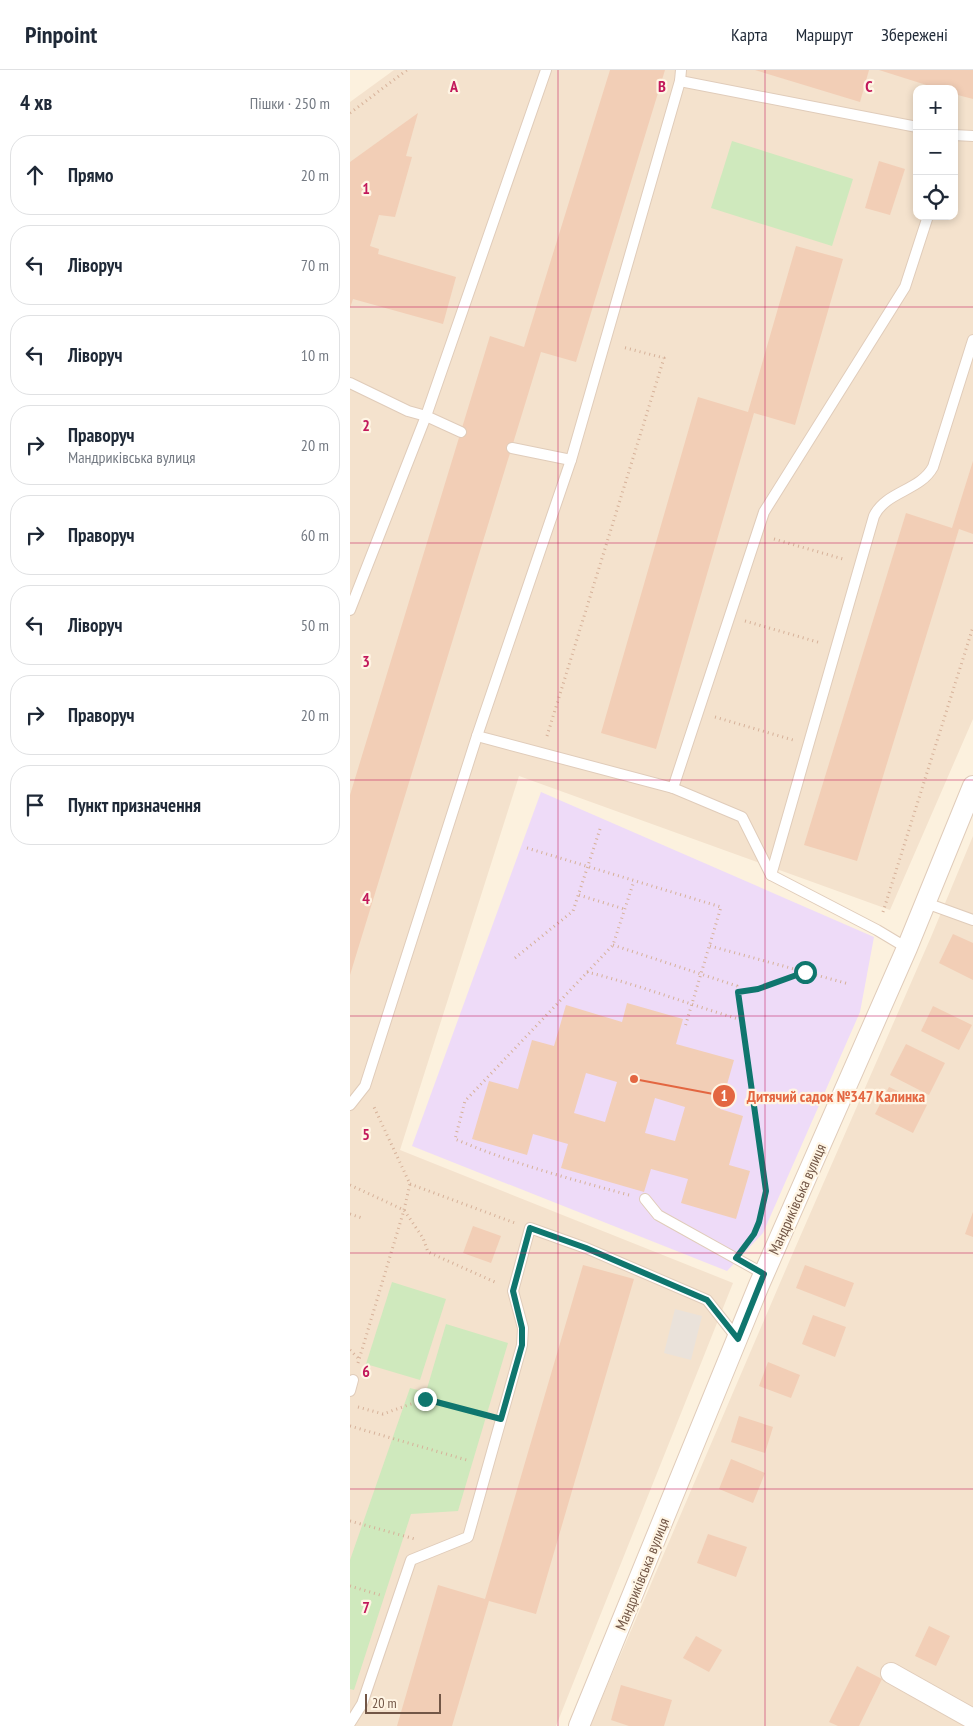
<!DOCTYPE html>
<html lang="uk">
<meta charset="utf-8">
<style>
:root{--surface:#fff;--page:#f2f2f3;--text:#1f2937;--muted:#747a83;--line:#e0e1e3}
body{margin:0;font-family:"PT Sans Narrow",sans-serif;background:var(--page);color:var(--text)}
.controls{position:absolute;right:15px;top:15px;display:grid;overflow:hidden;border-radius:10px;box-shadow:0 2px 8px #0003}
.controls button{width:45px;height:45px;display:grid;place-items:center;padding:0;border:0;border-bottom:1px solid var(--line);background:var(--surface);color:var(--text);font:25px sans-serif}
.scale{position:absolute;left:15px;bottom:12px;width:76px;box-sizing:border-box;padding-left:5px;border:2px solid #725646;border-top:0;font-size:14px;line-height:18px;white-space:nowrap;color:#725646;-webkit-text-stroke:4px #fff5e4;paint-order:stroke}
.stop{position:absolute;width:15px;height:15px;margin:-11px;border:4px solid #0f766e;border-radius:50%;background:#fff}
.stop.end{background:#0f766e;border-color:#fff;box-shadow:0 1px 5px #0008}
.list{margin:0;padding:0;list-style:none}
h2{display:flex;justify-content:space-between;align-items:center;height:65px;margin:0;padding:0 20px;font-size:21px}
h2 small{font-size:16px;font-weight:400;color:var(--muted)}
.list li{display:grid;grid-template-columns:32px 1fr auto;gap:15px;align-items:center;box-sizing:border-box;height:80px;margin:0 10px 10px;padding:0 10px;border:1px solid var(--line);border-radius:20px}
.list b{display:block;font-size:19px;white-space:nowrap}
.list p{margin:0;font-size:16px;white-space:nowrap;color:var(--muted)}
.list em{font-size:16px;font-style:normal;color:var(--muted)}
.icon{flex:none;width:28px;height:28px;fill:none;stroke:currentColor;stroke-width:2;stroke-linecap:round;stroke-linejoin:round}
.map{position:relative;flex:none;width:623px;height:1656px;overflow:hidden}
header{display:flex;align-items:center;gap:30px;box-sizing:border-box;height:70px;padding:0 25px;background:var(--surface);border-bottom:1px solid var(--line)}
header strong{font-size:24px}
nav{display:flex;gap:28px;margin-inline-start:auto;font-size:18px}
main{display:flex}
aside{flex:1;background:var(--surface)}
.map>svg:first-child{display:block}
.residential{fill:#f4e2cd;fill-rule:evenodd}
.industrial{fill:#eae2da}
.education{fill:#eedbf8}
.green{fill:#cfe9bd}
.building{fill:#f2ceb6;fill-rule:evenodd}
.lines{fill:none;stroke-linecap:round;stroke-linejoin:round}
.service-casing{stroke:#e0ccba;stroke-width:12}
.minor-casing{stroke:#e0ccba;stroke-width:22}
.path{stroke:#d6b199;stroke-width:3;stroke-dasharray:1 4;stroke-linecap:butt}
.service{stroke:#fff;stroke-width:10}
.minor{stroke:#fff;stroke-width:20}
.route{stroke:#0f766e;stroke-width:6}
.grid{fill:none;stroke:#c2185b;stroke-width:1;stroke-opacity:0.55}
.labels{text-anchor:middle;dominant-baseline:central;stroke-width:4.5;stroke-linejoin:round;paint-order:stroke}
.street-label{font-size:15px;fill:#725646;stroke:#fff5e4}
.grid-label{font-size:16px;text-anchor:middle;font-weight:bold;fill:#c2185b;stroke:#fff5e4;stroke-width:4.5;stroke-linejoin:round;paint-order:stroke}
.leader{fill:none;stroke:#e36641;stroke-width:2}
.callout-dot{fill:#e36641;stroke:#fff5e4;stroke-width:2}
.mark-label{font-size:15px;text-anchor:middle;font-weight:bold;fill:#fff}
.callout-label{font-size:16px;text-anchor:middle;font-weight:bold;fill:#e36641;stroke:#fff5e4;stroke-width:4.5;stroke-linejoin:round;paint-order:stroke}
</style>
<header>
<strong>Pinpoint</strong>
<nav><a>Карта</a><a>Маршрут</a><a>Збережені</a></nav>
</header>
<main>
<aside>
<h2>4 хв<small>Пішки · 250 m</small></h2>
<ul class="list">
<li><svg class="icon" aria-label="ahead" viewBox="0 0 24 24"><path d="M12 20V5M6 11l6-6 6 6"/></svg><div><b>Прямо</b></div><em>20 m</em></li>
<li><svg class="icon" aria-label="left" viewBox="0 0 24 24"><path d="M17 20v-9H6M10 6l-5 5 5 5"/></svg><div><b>Ліворуч</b></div><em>70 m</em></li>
<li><svg class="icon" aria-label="left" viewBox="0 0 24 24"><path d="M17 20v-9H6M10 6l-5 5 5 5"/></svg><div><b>Ліворуч</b></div><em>10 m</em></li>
<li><svg class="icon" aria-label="right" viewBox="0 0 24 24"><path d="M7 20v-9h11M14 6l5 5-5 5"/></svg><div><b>Праворуч</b><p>Мандриківська вулиця</p></div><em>20 m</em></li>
<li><svg class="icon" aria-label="right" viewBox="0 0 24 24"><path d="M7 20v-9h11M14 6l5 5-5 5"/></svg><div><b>Праворуч</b></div><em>60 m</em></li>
<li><svg class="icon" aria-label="left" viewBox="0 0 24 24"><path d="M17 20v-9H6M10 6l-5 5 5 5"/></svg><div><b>Ліворуч</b></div><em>50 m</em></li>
<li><svg class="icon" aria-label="right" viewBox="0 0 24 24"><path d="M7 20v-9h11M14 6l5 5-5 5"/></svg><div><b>Праворуч</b></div><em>20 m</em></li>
<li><svg class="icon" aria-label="arrive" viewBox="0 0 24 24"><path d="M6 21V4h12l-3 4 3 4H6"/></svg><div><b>Пункт призначення</b></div></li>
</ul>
</aside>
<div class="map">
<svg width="623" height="1656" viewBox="0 0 623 1656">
<rect width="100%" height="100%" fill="#fcf1de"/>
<g class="residential">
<path d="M44,0H623V649L540,840L169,706L50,1080L383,1213L206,1656H0V32ZM567,19H604V146H567Z"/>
<path d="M623,766V1656H240L439,1192L581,867Z"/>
</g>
<path class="industrial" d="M325,1239L352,1246L341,1290L314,1283Z"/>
<path class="education" d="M191,722L524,867L510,942L413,1163L377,1201L62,1076Z"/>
<g class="green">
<path d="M382,71L503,109L482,176L361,138Z"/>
<path d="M42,1212L96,1229L70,1310L16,1294Z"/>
<path d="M96,1254L158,1273L108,1441L61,1444L4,1620L0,1619V1490L60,1318L76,1322Z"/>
</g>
<g class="building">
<path d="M260,0H315L226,292L191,282L0,905V725L140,266L174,277Z"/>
<path d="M405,0H519L510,32Z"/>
<path d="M529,0H623V29L604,24V19H589Z"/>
<path d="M68,43L56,86L62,87L45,147L29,145L20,176L29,179L28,184L106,207L93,254L3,229L0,238V92Z"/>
<path d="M529,91L555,99L540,145L515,138Z"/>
<path d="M446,176L493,189L445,355L404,343L306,679L251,663L348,327L398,342Z"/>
<path d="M623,391V464L609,459L507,791L454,775L556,443L602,458Z"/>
<path d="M603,864L623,873V910L589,893Z"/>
<path d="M277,933L333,949L326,974L384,990L370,1039L393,1046L379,1095L400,1101L386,1149L331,1133L338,1109L301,1099L294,1122L211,1098L218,1074L183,1064L177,1085L122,1069L139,1011L168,1019L182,970L204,976L216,935L272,952ZM236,1003L267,1012L255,1052L224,1043ZM305,1028L335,1037L325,1071L295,1063Z"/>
<path d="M583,936L622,955L609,980L571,961Z"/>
<path d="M556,974L595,993L579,1025L540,1005Z"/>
<path d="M539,1017L577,1035L563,1063L525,1044Z"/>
<path d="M623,1142V1167L615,1164Z"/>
<path d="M123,1156L151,1166L141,1193L113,1183Z"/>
<path d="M233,1195L284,1209L186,1544L139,1531L102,1656H47L88,1515L135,1529Z"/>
<path d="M455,1195L504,1213L495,1237L446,1218Z"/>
<path d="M463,1245L496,1257L485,1287L452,1274Z"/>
<path d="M418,1292L450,1305L441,1328L409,1316Z"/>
<path d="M389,1346L423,1357L415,1383L381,1372Z"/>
<path d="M381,1389L415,1403L403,1433L369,1419Z"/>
<path d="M358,1464L397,1477L386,1507L347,1493Z"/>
<path d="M579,1556L600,1566L586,1596L565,1586Z"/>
<path d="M346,1566L372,1580L359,1602L333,1588Z"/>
<path d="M507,1596L532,1609L509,1656H488L479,1652Z"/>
<path d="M271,1615L322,1630L314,1656H279L261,1650Z"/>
</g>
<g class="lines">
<defs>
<g id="service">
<path d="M330,11L567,57"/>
<path d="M604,65L623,66"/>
<path d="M0,313L58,341L76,346L111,362"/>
<path d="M162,378L221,390"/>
<path d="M0,540L76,346L196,0"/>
<path d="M127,666L323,718L414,442L555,217L578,146"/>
<path d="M323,718L392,747L421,805L527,860L557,878"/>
<path d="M421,805L524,446C536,421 570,421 583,397L623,270"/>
<path d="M576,833L623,850"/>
<path d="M0,1035L15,1016L127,666L221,390L330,11L331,0"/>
<path d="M295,1129L308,1145L414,1204"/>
<path d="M0,1321L3,1310"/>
<path d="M0,1653L12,1634L61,1490L118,1467L172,1275L173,1258L163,1221L180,1158L236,1178L357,1230L387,1268"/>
</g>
<g id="minor">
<path d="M541,1603L623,1649"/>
<path d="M229,1656L409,1215L557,878L623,716"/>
</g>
</defs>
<use href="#service" class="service-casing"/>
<use href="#minor" class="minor-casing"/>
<g class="path">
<path d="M0,43L57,0"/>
<path d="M424,469L493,489"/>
<path d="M395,551L471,573"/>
<path d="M365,647L443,670"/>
<path d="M197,666L314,288L272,277"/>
<path d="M177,778L371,837L335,957"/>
<path d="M229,825L274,839"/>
<path d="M533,842L623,557"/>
<path d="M263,875L387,916L416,1121C412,1140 409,1157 397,1173"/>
<path d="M360,876L499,914"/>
<path d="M165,888L223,841L251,756"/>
<path d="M237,902C290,915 340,935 392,950"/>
<path d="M388,922L408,919L454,902"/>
<path d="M60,1114L165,1153"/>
<path d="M0,1115L54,1140L73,1168L78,1182L147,1213"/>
<path d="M279,1125C220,1109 161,1093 105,1069L115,1031L263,875L284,811"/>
<path d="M0,1144L12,1148"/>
<path d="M0,1280L9,1289"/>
<path d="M8,1293L54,1140L60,1114L23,1035"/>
<path d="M8,1337L33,1344L75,1329L134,1345"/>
<path d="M0,1356L120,1391"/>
<path d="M0,1451L65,1469"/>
<path d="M0,1516L30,1525"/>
</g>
<use href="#service" class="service"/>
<use href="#minor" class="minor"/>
</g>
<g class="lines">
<path class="route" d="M75,1329L151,1349L172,1275V1258L163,1221L180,1158L236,1178L357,1230L388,1269L414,1204L386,1188L404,1164L409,1152L416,1121L388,922L408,919L455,902"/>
</g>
<path class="grid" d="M208,0V1656M415,0V1656M0,237H623M0,473H623M0,710H623M0,946H623M0,1183H623M0,1419H623"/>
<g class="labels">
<g class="street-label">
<text transform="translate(447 1129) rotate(-66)">Мандриківська вулиця</text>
<text transform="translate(292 1504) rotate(-68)">Мандриківська вулиця</text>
</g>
</g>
<g class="grid-label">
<text x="104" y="22">A</text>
<text x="312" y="22">B</text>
<text x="519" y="22">C</text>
<text x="16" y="124">1</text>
<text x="16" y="361">2</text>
<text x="16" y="597">3</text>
<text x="16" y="834">4</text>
<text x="16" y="1070">5</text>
<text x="16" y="1307">6</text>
<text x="16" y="1543">7</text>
</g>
<path class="leader" d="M284 1009L374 1026"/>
<g class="callout-dot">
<circle cx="284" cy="1009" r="5"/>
<circle cx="374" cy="1026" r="12"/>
</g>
<g class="mark-label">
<text x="374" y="1031">1</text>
</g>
<g class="callout-label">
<text x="486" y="1032">Дитячий садок №347 Калинка</text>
</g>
</svg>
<div class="controls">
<button>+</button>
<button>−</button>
<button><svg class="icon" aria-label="locate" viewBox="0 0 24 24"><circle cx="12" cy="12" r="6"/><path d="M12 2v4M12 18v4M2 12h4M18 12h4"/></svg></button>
</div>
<div class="scale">20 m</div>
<div class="stop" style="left:455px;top:902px"></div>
<div class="stop end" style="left:75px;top:1329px"></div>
</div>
</main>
